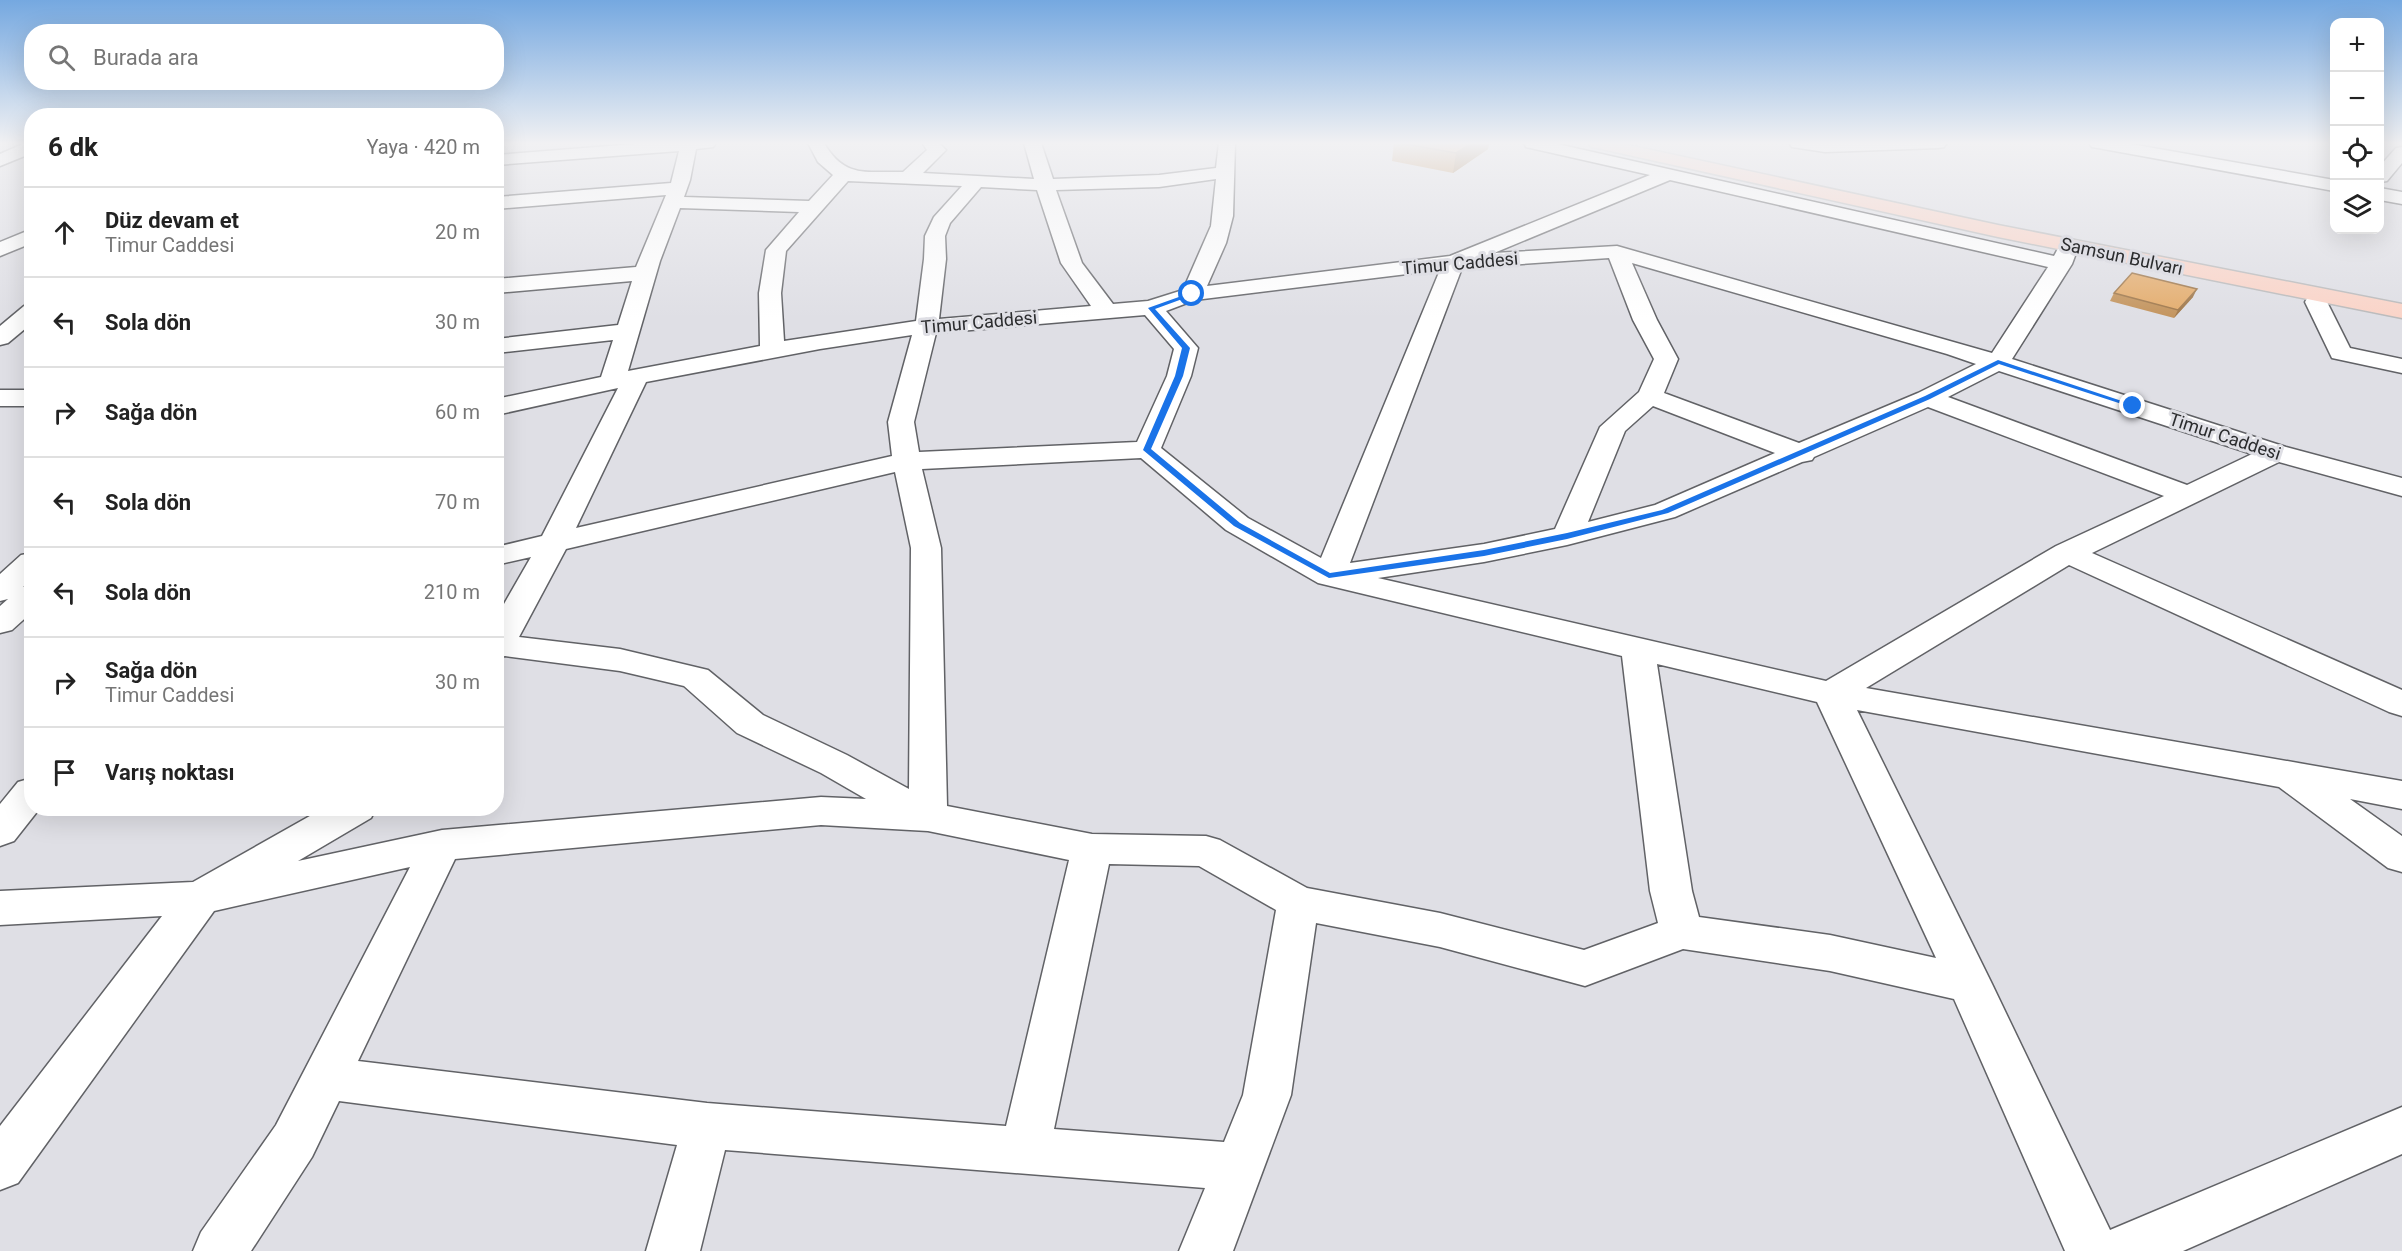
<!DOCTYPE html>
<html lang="tr">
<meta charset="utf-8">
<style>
:root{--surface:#fff;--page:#f2f2f2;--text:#222;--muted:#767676;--line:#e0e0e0}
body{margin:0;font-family:Roboto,sans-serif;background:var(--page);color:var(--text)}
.controls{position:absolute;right:18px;top:18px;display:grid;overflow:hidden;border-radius:12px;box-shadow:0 6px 24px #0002}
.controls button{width:54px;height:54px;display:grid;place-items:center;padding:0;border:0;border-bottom:2px solid var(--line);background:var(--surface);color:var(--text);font:30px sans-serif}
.stop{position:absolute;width:18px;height:18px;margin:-14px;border:4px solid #1a73e8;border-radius:50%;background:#fff}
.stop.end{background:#1a73e8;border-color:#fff;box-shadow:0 2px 6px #0008}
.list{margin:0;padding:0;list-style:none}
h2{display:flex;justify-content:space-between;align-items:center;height:78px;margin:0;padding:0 24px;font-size:26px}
h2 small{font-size:20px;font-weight:400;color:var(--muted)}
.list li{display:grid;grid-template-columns:39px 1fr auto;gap:18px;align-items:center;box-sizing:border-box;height:90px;padding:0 24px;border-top:2px solid var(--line)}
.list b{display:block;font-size:22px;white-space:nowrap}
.list p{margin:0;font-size:20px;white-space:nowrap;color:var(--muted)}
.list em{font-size:20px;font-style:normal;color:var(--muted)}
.icon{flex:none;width:33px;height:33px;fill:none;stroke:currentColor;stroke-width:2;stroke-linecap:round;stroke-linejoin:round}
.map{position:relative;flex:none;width:2402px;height:1251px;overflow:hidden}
.search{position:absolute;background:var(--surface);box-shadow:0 6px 24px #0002;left:24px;top:24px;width:480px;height:66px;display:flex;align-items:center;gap:15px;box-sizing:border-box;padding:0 21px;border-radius:24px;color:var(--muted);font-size:22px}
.panel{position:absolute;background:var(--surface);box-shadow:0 6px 24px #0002;left:24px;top:108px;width:480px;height:708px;border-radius:24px}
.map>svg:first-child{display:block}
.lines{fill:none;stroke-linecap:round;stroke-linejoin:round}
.minor-casing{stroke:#616266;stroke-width:3}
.major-casing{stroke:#bbbbbc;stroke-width:3}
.minor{fill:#fff;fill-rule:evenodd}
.major{fill:#fad4c8;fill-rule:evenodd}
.wall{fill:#c4955f}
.shaded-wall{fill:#a0794d}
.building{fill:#e4ad6e;stroke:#a0794d;stroke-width:1.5}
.route{fill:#1a73e8}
.labels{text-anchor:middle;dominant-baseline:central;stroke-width:6;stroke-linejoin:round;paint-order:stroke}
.far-street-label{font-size:18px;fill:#2b2c2e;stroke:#dfdfe5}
</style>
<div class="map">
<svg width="2402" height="1251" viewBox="0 0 2402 1251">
<rect width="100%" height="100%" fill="#dfdfe5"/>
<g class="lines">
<defs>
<g id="minor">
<path d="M25,143H32V153L0,166V154Z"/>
<path d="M647,143H716L713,147L696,149L690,180L684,197L809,201L833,175L818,162L808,143H824C845,179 867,171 903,172L927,150L922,143H939L946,150L923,173L1034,179L1024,143H1041L1053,179L1159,175L1216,168L1219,143H1235L1233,216L1226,243L1207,286L1450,256L1650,175L1526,147L1524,143H1553L2054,256L2062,241L2069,239L2076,241L2079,245L2072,264L2012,359L2286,447L2402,478V496L2279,462L2092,553L2402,690V716L2389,712L2069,565L1866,688L2402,781V809L2350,799L2402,836V872L2388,868L2279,787L1857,710L1992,984L2110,1230L2402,1107V1154L2183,1251H2065L1954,999L1830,971L1683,949L1585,986L1440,947L1316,923L1291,1095L1233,1251H1179L1205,1188L725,1150L700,1251H646L677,1145L339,1101L312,1157L251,1251H193L201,1232L276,1125L410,867L214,911L18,1183L0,1190V1126L162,916L0,925V891L193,882L324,808H376L371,818L298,861L442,830L821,797L866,799L821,773L737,733L684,686L620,671L505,656L496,658V618L531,557L496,565V547L542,536L618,388L496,415V399L601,377L613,340L496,353V339L618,325L632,281L496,293V279L636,267L666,195L496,209V197L671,183L679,151L496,165V155ZM1216,179L1211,226L1183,290L1148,301L1113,304L1082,263L1056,190L1159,187ZM1670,180L2048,267L1992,353L1617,246L1494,253ZM848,181L962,186L934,217L925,236L924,259L916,321L784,341L781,293L786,251ZM981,187L1037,190L1061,263L1091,306L939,319L946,259L945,236L950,223ZM680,208L799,212L766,250L759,293L760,346L628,371L660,261ZM1609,258L1633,320L1654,359L1639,392L1600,427L1555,529L1484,544L1350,563L1462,268ZM1632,263L1947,354L1976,364L1918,393L1799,443L1664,393L1678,359L1657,320ZM1440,270L1321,558L1248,518L1161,448L1191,376L1198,348L1166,311L1195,300ZM1145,315L1174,349L1167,376L1137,442L919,452L914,422L936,333ZM912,335L888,422L892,456L576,528L646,382L820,349ZM1999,371L2252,454L2187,485L1948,397ZM1653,406L1775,453L1655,505L1588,522L1625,431ZM1928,407L2164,496L2056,546L1826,681L1378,578L1484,562L1567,545L1675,517L1802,462L1812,460L1814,457ZM1141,458L1226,530L1318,583L1622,656L1650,891L1658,923L1584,950L1440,913L1307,888L1220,840L1206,836L1092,834L947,806L941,548L922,469ZM895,472L911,548L909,789L847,755L763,715L708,670L620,649L519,637L566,549ZM1657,664L1817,702L1936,958L1830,935L1699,917L1692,891ZM821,825L928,831L1069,860L1006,1126L707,1103L358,1061L455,859ZM1109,864L1199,866L1276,910L1243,1095L1224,1142L1054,1129Z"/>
<path d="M1789,143H1947L1944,147L1938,148L1825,152L1792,147Z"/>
<path d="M2089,143H2125L2334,180V191L2098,148L2092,147Z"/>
<path d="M2402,147V163L2387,181L2380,182V166L2396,148Z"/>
<path d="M2380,188L2402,192V204L2380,200Z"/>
<path d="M32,229V243L0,256V242Z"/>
<path d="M2316,295L2324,297L2327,302L2350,348L2402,359V373L2332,358L2305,302L2308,297Z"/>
<path d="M32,304V323L8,343L0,345V326L24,306Z"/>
<rect x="0" y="390" width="32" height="16"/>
<path d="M32,553V579L23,587L32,585V612L12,630L0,633V606L8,599L0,601V574L21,555Z"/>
<path d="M32,778V808H40L14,841L0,846V804L18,782Z"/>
</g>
<path id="major" d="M1588,143H1619L1998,225L2402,304V318L1998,237L1597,148L1591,147Z"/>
</defs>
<use href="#minor" class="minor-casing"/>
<use href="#major" class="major-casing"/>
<use href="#minor" class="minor"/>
<use href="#major" class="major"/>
</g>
<g class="wall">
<path d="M1394,143H1489L1488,149L1453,173L1392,161Z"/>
<path d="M2114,293L2193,297L2174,318L2110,301Z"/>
</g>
<g class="shaded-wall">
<path d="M1472,143H1489L1488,149L1453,173L1456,153Z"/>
<path d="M2197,289L2193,297L2174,318L2178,310Z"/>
</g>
<g class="building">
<path d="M1400,143H1472L1456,153Z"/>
<path d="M2132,273L2197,289L2178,310L2114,293Z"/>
</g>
<linearGradient id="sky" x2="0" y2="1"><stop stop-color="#75a8e0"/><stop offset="0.45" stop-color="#f1f1f3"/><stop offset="1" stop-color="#f1f1f3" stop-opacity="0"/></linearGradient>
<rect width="2402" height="318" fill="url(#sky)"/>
<path class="route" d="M1190,293L1196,294L1155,309L1190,348L1183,376L1151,449L1240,523L1330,573L1484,550L1567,533L1662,510L1925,396L1998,360L2137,406L2131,407L1999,364L1930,399L1668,513L1567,539L1484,556L1329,578L1234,526L1143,450L1175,376L1182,348L1148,308Z"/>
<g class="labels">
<g class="far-street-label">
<text transform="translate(2122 256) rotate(12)">Samsun Bulvarı</text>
<text transform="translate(1460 263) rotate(-5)">Timur Caddesi</text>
<text transform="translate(979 322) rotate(-5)">Timur Caddesi</text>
<text transform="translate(2225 436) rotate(18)">Timur Caddesi</text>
</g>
</g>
</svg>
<div class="controls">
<button>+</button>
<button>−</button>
<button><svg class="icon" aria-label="locate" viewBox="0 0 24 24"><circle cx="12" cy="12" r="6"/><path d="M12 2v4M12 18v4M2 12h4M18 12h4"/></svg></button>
<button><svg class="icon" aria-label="layers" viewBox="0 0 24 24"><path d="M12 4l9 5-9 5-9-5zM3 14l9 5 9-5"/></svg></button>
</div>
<div class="stop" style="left:1192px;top:294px"></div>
<div class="stop end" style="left:2133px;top:406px"></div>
<div class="search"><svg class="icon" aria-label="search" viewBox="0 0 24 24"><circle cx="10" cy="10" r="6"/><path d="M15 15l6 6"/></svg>Burada ara</div>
<section class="panel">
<h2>6 dk<small>Yaya · 420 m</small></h2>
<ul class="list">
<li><svg class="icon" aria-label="ahead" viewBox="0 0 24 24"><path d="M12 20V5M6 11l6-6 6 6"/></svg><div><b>Düz devam et</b><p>Timur Caddesi</p></div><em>20 m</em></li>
<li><svg class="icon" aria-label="left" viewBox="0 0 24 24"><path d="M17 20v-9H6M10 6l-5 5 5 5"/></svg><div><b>Sola dön</b></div><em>30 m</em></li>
<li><svg class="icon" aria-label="right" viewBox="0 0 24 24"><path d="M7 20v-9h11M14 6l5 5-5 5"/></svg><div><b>Sağa dön</b></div><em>60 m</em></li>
<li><svg class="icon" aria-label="left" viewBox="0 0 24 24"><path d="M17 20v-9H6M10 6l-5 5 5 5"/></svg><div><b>Sola dön</b></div><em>70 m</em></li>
<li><svg class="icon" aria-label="left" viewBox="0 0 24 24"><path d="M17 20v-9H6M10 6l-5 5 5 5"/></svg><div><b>Sola dön</b></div><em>210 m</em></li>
<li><svg class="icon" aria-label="right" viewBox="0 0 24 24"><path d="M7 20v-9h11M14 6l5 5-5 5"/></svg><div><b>Sağa dön</b><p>Timur Caddesi</p></div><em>30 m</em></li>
<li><svg class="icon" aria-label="arrive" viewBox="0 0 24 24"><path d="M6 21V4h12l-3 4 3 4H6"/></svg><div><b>Varış noktası</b></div></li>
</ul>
</section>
</div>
